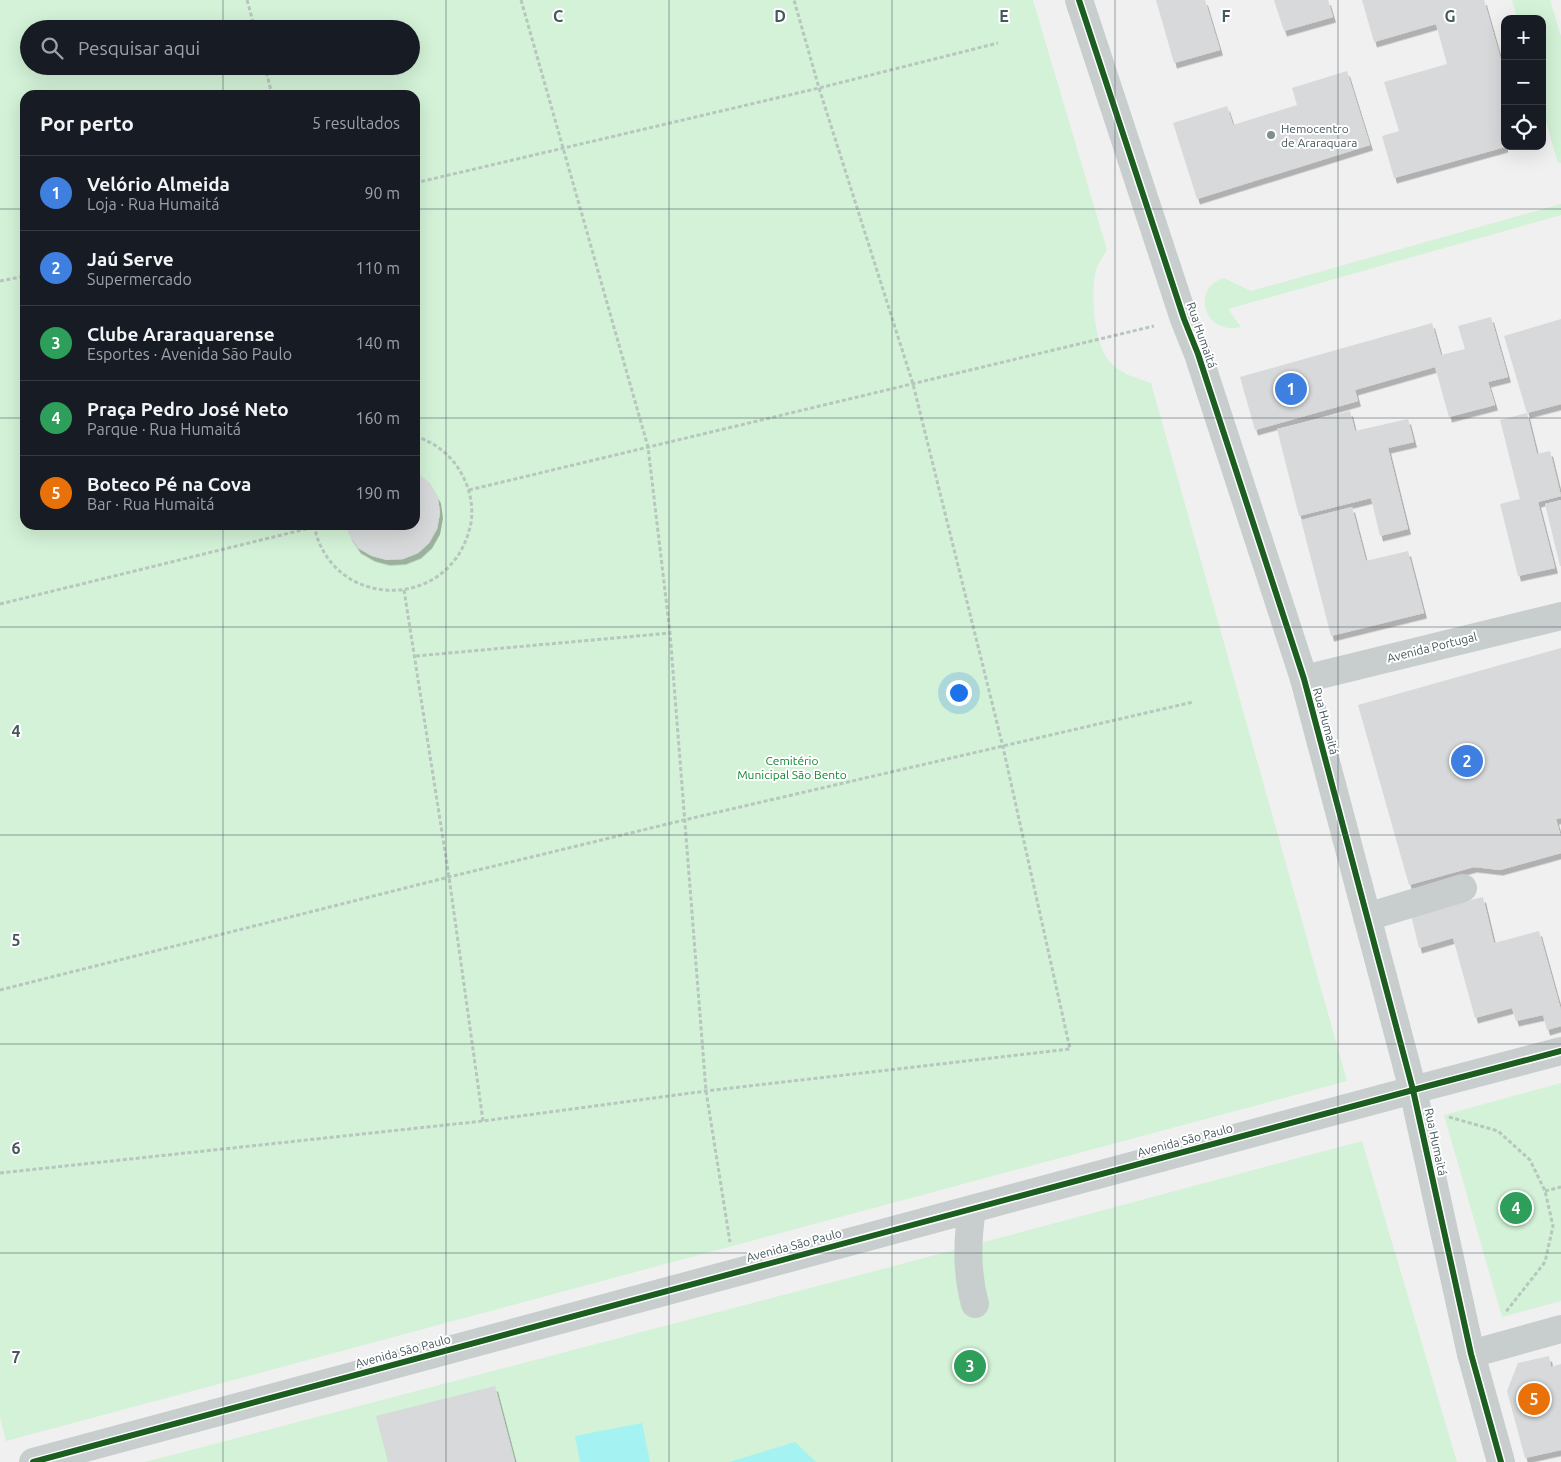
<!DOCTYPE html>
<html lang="pt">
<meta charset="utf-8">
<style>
:root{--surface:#171b24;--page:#20242c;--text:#f1f3f6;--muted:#9ea1a6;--line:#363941;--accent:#1a73e8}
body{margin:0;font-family:Ubuntu,sans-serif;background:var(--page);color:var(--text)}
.controls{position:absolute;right:15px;top:15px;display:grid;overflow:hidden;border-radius:10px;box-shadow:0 5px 20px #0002}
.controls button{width:45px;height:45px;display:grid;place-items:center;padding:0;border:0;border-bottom:1px solid var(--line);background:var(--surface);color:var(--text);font:25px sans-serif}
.you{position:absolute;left:958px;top:692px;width:18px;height:18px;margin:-12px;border:4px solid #fff;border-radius:50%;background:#1a73e8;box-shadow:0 0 0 8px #1a73e833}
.badge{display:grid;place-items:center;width:32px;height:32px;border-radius:50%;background:var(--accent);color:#fff;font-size:16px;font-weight:700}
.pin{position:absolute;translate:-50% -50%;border:2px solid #fff;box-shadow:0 1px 5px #0006}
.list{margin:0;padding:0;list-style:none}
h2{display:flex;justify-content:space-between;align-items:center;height:65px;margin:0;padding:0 20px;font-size:21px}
h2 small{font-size:16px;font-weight:400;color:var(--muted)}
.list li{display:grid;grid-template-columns:32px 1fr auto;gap:15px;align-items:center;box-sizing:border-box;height:75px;padding:0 20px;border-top:1px solid var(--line)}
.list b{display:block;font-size:19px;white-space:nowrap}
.list p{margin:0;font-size:16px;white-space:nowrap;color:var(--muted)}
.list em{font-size:16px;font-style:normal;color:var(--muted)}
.icon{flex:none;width:28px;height:28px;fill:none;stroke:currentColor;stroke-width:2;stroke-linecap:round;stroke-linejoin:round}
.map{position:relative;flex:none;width:1561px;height:1462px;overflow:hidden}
.search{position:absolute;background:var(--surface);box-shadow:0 5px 20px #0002;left:20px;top:20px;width:400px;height:55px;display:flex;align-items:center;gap:12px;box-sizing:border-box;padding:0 18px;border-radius:28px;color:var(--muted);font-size:19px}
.panel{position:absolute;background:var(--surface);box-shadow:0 5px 20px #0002;left:20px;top:90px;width:400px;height:440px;border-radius:15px}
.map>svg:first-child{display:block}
.green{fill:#d3f2d7;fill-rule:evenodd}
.water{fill:#a4f3f2}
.building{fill:#d7d9da;filter:url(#shadow)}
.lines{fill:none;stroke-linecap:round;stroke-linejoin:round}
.path{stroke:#b7c6be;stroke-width:3;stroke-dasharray:4 2.5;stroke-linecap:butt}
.minor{stroke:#c8cdce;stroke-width:28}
.cycleway-casing{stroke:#fff;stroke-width:9}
.cycleway{stroke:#1b5e20;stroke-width:6}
.grid{fill:none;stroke:#45585e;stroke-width:1;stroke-opacity:0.55}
.poi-dot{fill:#818d91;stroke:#fff;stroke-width:2}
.labels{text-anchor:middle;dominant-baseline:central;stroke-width:4;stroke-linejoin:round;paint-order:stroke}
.poi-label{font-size:12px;fill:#45585e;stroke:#fff;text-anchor:start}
.street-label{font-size:12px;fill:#45585e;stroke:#fff}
.park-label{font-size:12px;fill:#0f8731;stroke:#fff}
.grid-label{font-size:16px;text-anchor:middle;font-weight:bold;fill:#45585e;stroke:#fff;stroke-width:4;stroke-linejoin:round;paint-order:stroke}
</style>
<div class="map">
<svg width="1561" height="1462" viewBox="0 0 1561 1462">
<defs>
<filter id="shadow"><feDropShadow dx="3" dy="5.5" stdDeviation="0" flood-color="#0004"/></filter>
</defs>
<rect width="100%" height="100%" fill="#f1f0f0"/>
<g class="green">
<path d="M0,0H1033L1107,250C1103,257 1096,266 1095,275C1091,297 1094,344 1110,362C1121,374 1136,378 1151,383L1347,1081L6,1441L0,1417ZM29,29H411V66H29ZM25,95H415V525H25Z"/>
<path d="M1512,0H1550L1561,36V163L1558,164L1542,107V19H1517Z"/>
<path d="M1561,204V215L1228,309L1241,327C1203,336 1191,287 1224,278L1251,291Z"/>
<path d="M1561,1083V1301L1502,1317L1444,1115Z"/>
<path d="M1362,1141L1457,1462H145L879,1270Z"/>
</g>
<g class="water">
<path d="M642,1423L650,1462H580L575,1436Z"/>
<path d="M795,1442L816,1462H729Z"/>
</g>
<g class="building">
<path d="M1156,0H1205L1220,50L1174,63Z"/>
<path d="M1274,0H1328L1333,17L1284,31Z"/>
<path d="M1362,0H1484L1505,74V147L1394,178L1382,136L1399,131L1384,82L1447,64L1436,24L1374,42Z"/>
<path d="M1347,71L1370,145L1197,199L1173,123L1227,106L1233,125L1297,105L1292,88Z"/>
<path d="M1491,317L1508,377L1488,382L1495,405L1449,417L1435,367L1355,390L1358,401L1255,430L1240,377L1432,323L1441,355L1465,349L1458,326Z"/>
<path d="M1561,319V404L1527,413L1504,336Z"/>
<path d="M1350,411L1355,431L1408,419L1414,442L1388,448L1408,529L1380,536L1371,498L1299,516L1277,429Z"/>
<path d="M1527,413L1537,454L1550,451L1561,496L1538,502L1555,568L1518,576L1500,504L1520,499L1500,420Z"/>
<path d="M415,471L430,483L438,498L440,513L437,529L429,543L418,553L403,559L387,560L372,556L358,548L349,535L346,525H415Z"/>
<path d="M1561,500V566H1560L1545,504Z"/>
<path d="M1352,507L1366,561L1408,551L1424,613L1331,636L1301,520Z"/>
<path d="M1561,648V818L1556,819L1561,837V853L1500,870L1474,867L1409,885L1358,705Z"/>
<path d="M1483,897L1494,943L1539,931L1561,1010V1026L1547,1030L1543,1015L1516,1021L1512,1008L1475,1018L1453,938L1419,948L1411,915Z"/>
<path d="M1549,1356L1551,1367L1561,1364V1450L1525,1458L1507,1391L1518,1363Z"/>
<path d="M495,1386L515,1462H388L376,1416Z"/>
</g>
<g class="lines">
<g class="path">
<path d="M247,0L255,29"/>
<path d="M521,0L648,447L670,633L706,1091L730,1242"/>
<path d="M265,66L272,95"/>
<path d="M415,183L819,88L998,43"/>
<path d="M0,281L25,276"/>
<path d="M469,490L1154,326"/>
<path d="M314,525C330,609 446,613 469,531C474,515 472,498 466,483C456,459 439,444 415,436"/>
<path d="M404,590L449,877L483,1121"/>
<path d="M0,604L314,527"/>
<path d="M416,656L670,633"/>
<path d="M0,990L449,877L684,820L1193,702"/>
<path d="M1449,1117L1498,1131L1530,1160L1545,1191L1553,1226L1545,1262L1505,1313"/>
<path d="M0,1173L483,1121L706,1091L1070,1049L1003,747L913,384L819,88L794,0"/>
<path d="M1545,1191L1561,1187"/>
</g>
<g class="minor">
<path d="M1079,0L1184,319L1198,354L1304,679L1413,1090L1471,1354L1501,1462"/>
<path d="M1304,679L1561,616"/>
<path d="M1367,917L1463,888"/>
<path d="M972,1209C967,1241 966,1272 975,1304"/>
<path d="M1471,1354L1561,1329"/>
<path d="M33,1462L1428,1086L1561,1051"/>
</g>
<defs>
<g id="cycleway">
<path d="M1079,0L1184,319L1198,354L1304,679L1413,1090L1471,1354L1501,1462"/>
<path d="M33,1462L1428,1086L1561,1051"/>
</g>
</defs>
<use href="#cycleway" class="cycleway-casing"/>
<use href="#cycleway" class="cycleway"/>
</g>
<path class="grid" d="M223,0V29M446,0V1462M669,0V1462M892,0V1462M1115,0V1462M1338,0V1462M223,66V95M0,209H25M415,209H1561M0,418H25M415,418H1561M223,525V1462M0,627H1561M0,835H1561M0,1044H1561M0,1253H1561"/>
<circle class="poi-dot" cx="1271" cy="135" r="5"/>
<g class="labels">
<g class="poi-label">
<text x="1281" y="128">Hemocentro<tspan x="1281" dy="14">de Araraquara</tspan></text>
</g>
<g class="street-label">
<text transform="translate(1202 335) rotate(71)">Rua Humaitá</text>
<text transform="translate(1432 647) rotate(-14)">Avenida Portugal</text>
<text transform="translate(1326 721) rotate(75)">Rua Humaitá</text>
<text transform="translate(1185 1140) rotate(-15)">Avenida São Paulo</text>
<text transform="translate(1436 1142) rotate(78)">Rua Humaitá</text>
<text transform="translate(794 1245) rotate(-15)">Avenida São Paulo</text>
<text transform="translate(403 1351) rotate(-15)">Avenida São Paulo</text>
</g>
<g class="park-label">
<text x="792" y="760">Cemitério<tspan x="792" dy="14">Municipal São Bento</tspan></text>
</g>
</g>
<g class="grid-label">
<text x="558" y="22">C</text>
<text x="780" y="22">D</text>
<text x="1004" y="22">E</text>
<text x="1226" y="22">F</text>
<text x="1450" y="22">G</text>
<text x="16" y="737">4</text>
<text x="16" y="946">5</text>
<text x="16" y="1154">6</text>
<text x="16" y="1363">7</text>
</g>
</svg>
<div class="controls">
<button>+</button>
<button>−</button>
<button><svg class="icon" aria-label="locate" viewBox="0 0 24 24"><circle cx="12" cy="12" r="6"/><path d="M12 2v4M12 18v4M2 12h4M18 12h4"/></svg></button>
</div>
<div class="you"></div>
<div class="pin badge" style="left:1291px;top:389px;background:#3f7fe0">1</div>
<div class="pin badge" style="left:1467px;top:761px;background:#3f7fe0">2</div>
<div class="pin badge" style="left:970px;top:1366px;background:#2e9e5b">3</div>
<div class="pin badge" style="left:1516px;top:1208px;background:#2e9e5b">4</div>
<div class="pin badge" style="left:1534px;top:1399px;background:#e8710a">5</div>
<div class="search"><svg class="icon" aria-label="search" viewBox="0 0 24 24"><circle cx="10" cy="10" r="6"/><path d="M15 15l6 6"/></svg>Pesquisar aqui</div>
<section class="panel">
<h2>Por perto<small>5 resultados</small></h2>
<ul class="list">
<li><span class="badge" style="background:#3f7fe0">1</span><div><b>Velório Almeida</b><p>Loja · Rua Humaitá</p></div><em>90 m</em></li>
<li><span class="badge" style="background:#3f7fe0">2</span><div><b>Jaú Serve</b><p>Supermercado</p></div><em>110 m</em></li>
<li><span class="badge" style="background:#2e9e5b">3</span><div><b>Clube Araraquarense</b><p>Esportes · Avenida São Paulo</p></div><em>140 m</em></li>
<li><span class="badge" style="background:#2e9e5b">4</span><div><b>Praça Pedro José Neto</b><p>Parque · Rua Humaitá</p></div><em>160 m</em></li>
<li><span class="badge" style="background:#e8710a">5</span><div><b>Boteco Pé na Cova</b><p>Bar · Rua Humaitá</p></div><em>190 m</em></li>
</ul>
</section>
</div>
